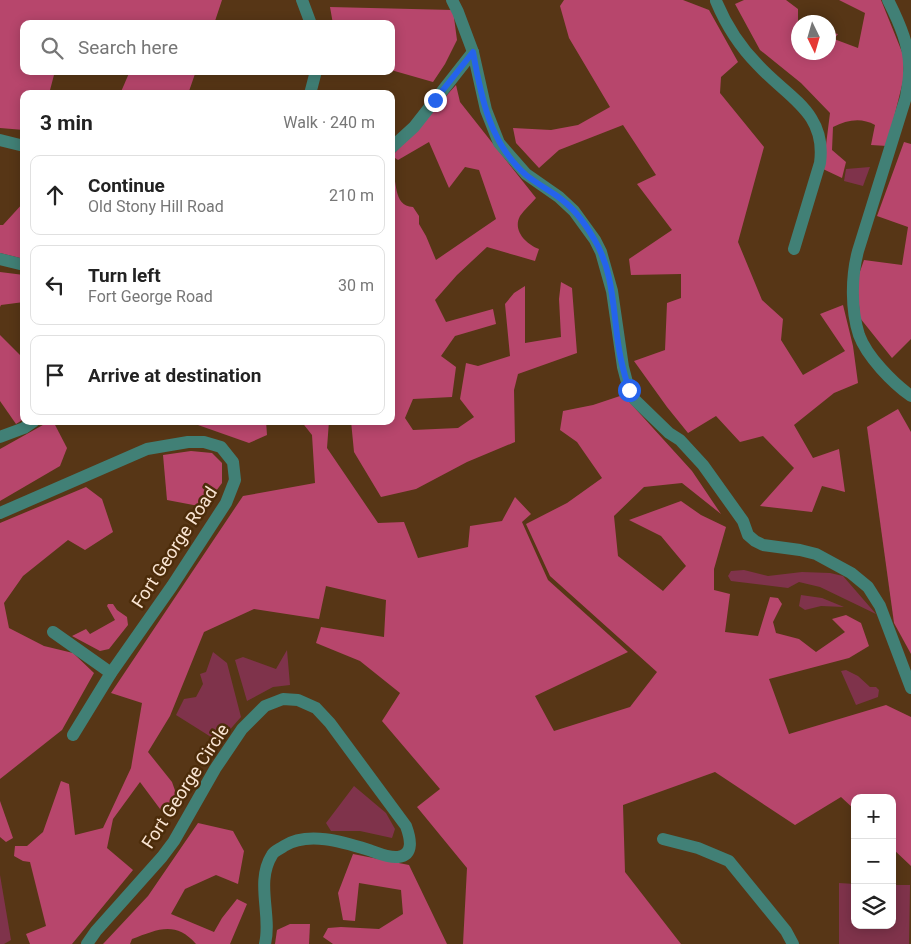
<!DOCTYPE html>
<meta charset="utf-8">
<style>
:root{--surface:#fff;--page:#f6f6f6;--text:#222;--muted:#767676;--line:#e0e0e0}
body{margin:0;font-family:Roboto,sans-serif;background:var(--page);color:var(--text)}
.controls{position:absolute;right:15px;bottom:15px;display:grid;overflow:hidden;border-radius:10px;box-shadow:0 2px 12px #0003}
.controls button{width:45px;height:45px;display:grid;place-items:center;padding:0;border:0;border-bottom:1px solid var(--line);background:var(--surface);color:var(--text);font:25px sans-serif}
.compass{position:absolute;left:791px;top:15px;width:45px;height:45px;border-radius:50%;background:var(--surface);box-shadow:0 2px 12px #0003;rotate:175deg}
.stop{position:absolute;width:15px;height:15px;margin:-11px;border:4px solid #2563eb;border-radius:50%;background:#fff}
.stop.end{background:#2563eb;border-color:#fff;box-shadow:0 1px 5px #0008}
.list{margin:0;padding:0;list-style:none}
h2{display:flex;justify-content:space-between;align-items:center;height:65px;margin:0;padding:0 20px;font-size:21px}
h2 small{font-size:16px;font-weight:400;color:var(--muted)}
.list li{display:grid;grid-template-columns:32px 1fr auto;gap:15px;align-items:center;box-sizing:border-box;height:80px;margin:0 10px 10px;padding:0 10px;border:1px solid var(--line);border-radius:10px}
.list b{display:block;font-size:19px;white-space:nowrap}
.list p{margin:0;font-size:16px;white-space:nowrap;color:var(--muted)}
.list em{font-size:16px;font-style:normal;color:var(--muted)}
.icon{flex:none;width:28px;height:28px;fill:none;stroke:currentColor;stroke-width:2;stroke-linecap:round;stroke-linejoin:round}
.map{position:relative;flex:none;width:911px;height:944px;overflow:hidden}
.search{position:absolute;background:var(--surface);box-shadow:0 2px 12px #0003;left:20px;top:20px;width:375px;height:55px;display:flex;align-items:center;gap:12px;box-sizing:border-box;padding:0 18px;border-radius:10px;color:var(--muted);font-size:19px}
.panel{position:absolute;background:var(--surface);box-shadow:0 2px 12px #0003;left:20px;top:90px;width:375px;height:335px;border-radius:10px}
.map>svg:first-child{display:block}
.green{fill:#7f334b}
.forest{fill:#b7466c}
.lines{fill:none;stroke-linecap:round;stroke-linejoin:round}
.minor{stroke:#418076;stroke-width:12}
.route{stroke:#2563eb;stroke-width:6}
.labels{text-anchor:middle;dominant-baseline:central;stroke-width:5;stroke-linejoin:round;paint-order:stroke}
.street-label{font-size:18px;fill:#fae5d3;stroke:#4c2c0a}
</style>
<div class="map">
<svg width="911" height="944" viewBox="0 0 911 944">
<rect width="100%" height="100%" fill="#573616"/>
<g class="green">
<path d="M870,167L863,186L844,181L846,169Z"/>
<path d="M744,570L768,576L802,572L830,573L843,576L876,614L820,587L799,582L788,588L731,581L728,576L731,571Z"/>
<path d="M801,595L822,598L844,607L821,606L805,610L799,606Z"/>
<path d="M287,650L290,685L273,687L247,701L235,660L243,657L276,669Z"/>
<path d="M213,652L227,663L241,717L219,742L176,715L184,699L196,697L203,684L200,674L206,672Z"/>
<path d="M846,670L858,676L870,687H876L879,690L878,697L856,705L841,671Z"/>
<path d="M354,786L386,813L395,829L392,838L360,831H331L326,823Z"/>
<path d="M0,875L11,940L4,944H0Z"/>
<path d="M839,883L855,884V925H892V885H910L909,944H839Z"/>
</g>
<g class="forest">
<path d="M0,0H222L214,24H24V71H55L49,94H24V130L0,128Z"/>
<path d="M564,0H683L709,10L738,62L721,77L720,93L764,147L738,242L762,300L783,319L781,340L803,375L845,351L820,314L843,305L853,346L858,383L834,393L794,425L813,458L839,449L845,492L822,486L812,512L760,506L794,468L763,436L740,442L716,416L688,433L667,407L634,361L665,350L667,303L681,298V274L631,275L629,259L672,230L637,184L656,175L623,125L559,150L539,168L516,143L513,128L551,130L578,125L610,107L569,38L560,6Z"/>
<path d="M744,0H786L798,9V52H828L829,32L838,34L834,39L858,48L865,13L839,0H881L904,57L903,81L887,146L871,145L875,125C861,117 847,120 833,127L832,150L846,162L842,178L823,169L830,113L801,83L760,50L735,4Z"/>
<path d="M330,7L453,10L457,40L445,64L433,82L391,70V24H333Z"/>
<path d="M130,71H196L188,94H120Z"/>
<path d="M456,85L460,102L536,198C531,204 524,210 520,216C512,231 527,245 539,249L535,261L487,247L457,275L435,300L446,322L493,309L496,324L455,336L441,356L456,367L452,397L413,399L405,418L413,430L458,428L474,417L460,399L466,363L478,366L510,356L505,304L514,293L525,286V343L561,337L559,299L561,282L572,288L577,353L518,374L514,390L515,442L467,462L416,489L381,497L354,452L351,421H391V165C398,179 392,206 413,207L419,216V224L426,236L436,260L496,219L479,170L465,167L449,188L429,142L398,160L392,156Z"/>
<path d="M904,142L911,144V339L892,358L860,318L857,280L864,260L902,265L908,227L877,216Z"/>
<path d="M24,202V259L0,253V225H3Z"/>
<path d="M0,272L24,275V302L1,305L0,307Z"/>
<path d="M0,335L24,359V419L16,424L0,401Z"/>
<path d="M623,395L692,471L721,514L682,483L644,487L614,516L618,556L663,591L686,566L661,536L629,520L681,501L701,515L726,527L714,569V590L730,594L725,632L758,636L770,597L778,598L782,604L773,622L776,633L799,639L816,652L845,632L832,619L846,615L861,623L869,646L849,658L769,679L789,734L886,705L911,717V866L892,848V798H855V810L841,797L795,825L715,772L623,805L625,872L681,944H463L467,868L417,807L440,789L382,721L400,693L360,661L316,643L321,627L384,637L386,600L326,586L319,619L254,609L204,632L170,716L148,752L172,782L178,799L166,817L140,782L113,819L107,848L133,870L72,944H30L26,934L46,926L30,862L23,861L14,856L15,846H27L43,832L61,781L69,784L75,835L103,828L131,768L142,703L111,693L243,496L315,483L312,435L301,421H329L327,448L378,523L404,522L418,558L468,547L470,526L502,521L515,497L531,514L522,522L548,580L628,652L535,696L554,731L630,707L657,672L550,576L526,524L567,503L602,478L577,442L560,430L563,411L593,405Z"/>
<path d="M898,409L911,432V654L894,623L867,427Z"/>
<path d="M50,421H53L67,448L60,466L0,501V449Z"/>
<path d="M158,421H266L267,435L249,443L198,425L159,424Z"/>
<path d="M191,451L212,453L222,463V483L204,507L167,500L163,455Z"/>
<path d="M86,487L102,499L113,532L85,550L68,540L23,576L4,603L9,628L44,646L73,653L94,673L62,730L0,779V523Z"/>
<path d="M108,604H113L117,610L127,617L128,625L109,649L100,651L72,636L86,629L90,634L115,620L107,606Z"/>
<path d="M0,801L13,838L6,842L0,837Z"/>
<path d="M198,823L233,831L244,851L238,884L216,875L185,889L171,914L214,932L222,918L237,899L247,904L230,944H196C175,920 157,930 132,939L130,944H103L148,896Z"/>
<path d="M353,854L409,865L447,944H333L323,937L328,928L341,927L379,929L403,914L401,890L359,883L355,921L343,920L338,893Z"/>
<path d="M290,924H310L309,944H275L277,930Z"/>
</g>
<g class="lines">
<g class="minor">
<path d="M302,0L311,24"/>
<path d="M452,0L458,12L473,52L486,110L499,143L526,174L559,197L574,211L595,240L601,252L612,291L623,367L629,390L635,400L669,433L680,440L703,465L743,521L748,535L755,541L763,545L800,550L816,554L851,573L868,587L880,606L911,688"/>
<path d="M888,0C899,22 911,48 909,73C909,81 907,89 906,97L858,251C851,277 851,310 859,335C867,357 893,383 911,396"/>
<path d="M716,1C726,25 739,46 758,65C787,97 827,112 820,163L794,249"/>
<path d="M310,94L316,71"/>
<path d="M0,140L24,146"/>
<path d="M391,148L414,127L473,52"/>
<path d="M0,259L24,265"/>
<path d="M0,437L24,428L34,421"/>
<path d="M0,513L147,449L188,442H204L221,447L233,462L235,480L226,503L172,586L111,673L73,735"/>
<path d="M53,632L111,673"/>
<path d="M663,839L698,848L729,861L786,931L793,944"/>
<path d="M87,944L96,931L162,857L174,841L215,769L242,729L265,706L283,699L298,700L316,708L330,723L406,826C410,837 415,855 398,857C388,858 378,853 369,850C343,842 308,831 284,846C280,849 274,851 272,855C255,882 272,915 265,944"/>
</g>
</g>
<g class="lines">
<path class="route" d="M435,100L473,52C481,97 490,144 526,175C536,183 547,189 557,196C573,207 585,223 594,239C614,271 613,313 619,349C621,363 625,376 629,390"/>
</g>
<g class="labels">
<g class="street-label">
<text transform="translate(174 547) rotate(-57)">Fort George Road</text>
<text transform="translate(185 786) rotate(-57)">Fort George Circle</text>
</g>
</g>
</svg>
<div class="controls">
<button>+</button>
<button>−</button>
<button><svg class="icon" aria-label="layers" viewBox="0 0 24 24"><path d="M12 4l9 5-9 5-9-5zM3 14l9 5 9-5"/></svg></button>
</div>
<svg class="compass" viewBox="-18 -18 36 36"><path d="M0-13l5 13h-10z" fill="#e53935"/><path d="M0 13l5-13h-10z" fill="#767676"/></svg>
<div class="stop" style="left:629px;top:390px"></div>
<div class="stop end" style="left:435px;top:100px"></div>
<div class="search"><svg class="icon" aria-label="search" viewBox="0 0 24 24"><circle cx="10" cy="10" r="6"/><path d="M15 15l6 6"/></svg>Search here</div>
<section class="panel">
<h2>3 min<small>Walk · 240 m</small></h2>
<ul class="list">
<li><svg class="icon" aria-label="ahead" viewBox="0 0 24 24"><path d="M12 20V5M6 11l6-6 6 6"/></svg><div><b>Continue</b><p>Old Stony Hill Road</p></div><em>210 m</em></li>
<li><svg class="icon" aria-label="left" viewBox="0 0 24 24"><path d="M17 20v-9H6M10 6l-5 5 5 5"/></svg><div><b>Turn left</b><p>Fort George Road</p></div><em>30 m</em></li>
<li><svg class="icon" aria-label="arrive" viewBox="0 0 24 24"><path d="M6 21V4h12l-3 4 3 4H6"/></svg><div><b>Arrive at destination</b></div></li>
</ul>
</section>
</div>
